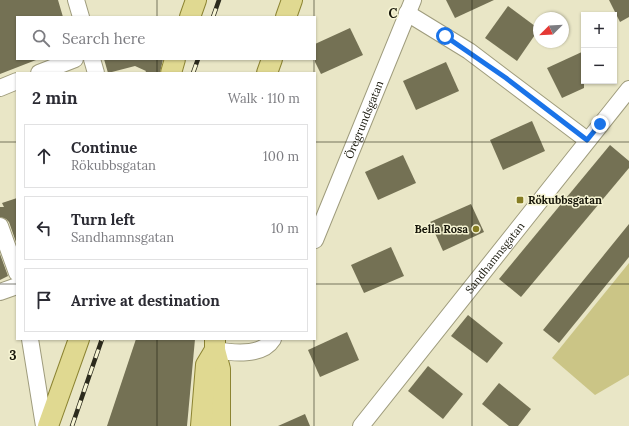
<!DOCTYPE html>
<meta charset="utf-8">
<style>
:root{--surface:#fff;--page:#f7f7f7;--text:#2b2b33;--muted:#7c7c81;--line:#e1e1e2}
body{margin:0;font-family:Lora,serif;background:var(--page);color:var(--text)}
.controls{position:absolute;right:12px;top:12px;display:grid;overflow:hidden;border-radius:0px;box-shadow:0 1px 3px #0004}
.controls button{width:36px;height:36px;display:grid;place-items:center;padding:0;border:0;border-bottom:1px solid var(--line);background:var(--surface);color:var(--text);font:20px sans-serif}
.compass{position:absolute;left:533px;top:12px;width:36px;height:36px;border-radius:50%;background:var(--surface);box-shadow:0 1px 3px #0004;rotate:246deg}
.stop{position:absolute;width:12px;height:12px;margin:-9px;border:3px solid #1a73e8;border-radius:50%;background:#fff}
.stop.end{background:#1a73e8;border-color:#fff;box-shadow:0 1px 4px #0008}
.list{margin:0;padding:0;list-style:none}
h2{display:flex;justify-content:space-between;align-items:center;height:52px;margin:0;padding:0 16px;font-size:17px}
h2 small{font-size:13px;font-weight:400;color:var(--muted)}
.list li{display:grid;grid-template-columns:26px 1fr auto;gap:12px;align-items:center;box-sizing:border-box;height:64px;margin:0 8px 8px;padding:0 8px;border:1px solid var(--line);border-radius:0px}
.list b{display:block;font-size:15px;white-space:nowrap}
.list p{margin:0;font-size:13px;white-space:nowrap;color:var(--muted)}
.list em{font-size:13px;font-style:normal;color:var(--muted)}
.icon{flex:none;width:22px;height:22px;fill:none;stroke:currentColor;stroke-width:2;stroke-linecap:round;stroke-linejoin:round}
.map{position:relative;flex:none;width:629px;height:426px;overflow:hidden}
.search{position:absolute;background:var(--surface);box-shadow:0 1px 3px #0004;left:16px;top:16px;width:300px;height:44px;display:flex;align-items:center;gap:10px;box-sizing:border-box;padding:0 14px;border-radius:0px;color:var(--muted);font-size:15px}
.panel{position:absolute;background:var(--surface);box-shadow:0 1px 3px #0004;left:16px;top:72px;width:300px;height:268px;border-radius:0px}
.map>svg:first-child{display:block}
.green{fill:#cbc586}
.building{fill:#747154}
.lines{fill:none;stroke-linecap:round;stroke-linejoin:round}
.minor-casing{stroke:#9f9c7d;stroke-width:18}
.major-casing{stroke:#8c8432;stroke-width:22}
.minor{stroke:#fff;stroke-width:16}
.major{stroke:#e0d991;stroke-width:20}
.rail-casing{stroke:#2c2b1d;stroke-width:4.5}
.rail{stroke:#f6f4d3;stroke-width:3;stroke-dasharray:9;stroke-linecap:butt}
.route{stroke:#1a73e8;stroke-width:5}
.grid{fill:none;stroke:#17160a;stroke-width:1;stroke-opacity:0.55}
.poi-dot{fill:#867d23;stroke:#f6f4d3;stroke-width:1.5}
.labels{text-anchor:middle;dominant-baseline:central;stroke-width:3;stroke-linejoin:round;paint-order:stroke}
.street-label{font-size:11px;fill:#17160a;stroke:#f6f4d3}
.poi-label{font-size:11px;font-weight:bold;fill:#17160a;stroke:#f6f4d3;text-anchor:start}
.grid-label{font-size:13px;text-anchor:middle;font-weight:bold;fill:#17160a;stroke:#f6f4d3;stroke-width:3;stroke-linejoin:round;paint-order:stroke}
</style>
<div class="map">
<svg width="629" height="426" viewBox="0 0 629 426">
<rect width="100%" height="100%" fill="#e9e6c6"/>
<path class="green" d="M629,263V375L595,395L552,358Z"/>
<g class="building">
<path d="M0,0H58L63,17H17V59L36,60L0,74Z"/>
<path d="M446,0H494L455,18Z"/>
<path d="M609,0H629V17L620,22Z"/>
<path d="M508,6L539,29L517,61L485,38Z"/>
<path d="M350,28L363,55L321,74L315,62V44Z"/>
<path d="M584,51V88L562,98L547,68Z"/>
<path d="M104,59H163L160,73H145L146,71L135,66L108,73Z"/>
<path d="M446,62L459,91L416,110L403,81Z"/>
<path d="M532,121L545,151L503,170L490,140Z"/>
<path d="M610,145L629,161V168L521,297L499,279Z"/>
<path d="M403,155L416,183L378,200L365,172Z"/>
<path d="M17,198V245L9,222L6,219L0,217V207H4L2,203Z"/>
<path d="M471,204L484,232L443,251L430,222Z"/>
<path d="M629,224V257L559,343L543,330Z"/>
<path d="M391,247L404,276L364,293L351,265Z"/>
<path d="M0,254L8,276L0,280Z"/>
<path d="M468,315L503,343L487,363L451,336Z"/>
<path d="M347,332L359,360L320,377L308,350Z"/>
<path d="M136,339H195L187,426H107Z"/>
<path d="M428,366L463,394L443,419L408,391Z"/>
<path d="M499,383L531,409L518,426H509L482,404Z"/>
<path d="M305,414L310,426H278Z"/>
</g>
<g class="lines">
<defs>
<g id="minor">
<path d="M76,0L81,17"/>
<path d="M407,13L469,51L587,140"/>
<path d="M92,59L96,73"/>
<path d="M39,73L75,59"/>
<path d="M0,88L17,81"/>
<path d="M0,226L17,273"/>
<path id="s1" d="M315,240L413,0"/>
<path d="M0,292L17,286"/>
<path d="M30,339L44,426"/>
<path d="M215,350C232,353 262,357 273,339"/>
<path id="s2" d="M361,426L629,89"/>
</g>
<g id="major">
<path d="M190,17L196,0"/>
<path d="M286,17L292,0"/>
<path d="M171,73L175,59"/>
<path d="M267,73L272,59"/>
<path d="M215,339V350L220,369V426"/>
<path d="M48,426L79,339"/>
<path d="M201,426L206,365L215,350"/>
</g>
</defs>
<use href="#minor" class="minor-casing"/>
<use href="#major" class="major-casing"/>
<use href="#minor" class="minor"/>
<use href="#major" class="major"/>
<defs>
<g id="rail">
<path d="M213,17L219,0"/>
<path d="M193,73L198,59"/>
<path d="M72,426L102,339"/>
</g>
</defs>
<use href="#rail" class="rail-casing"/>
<use href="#rail" class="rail"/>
</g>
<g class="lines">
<path class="route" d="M445,36L506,78L587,140L600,124"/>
</g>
<path class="grid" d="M157,0V17M314,0V17M472,0V426M157,59V73M314,59V73M0,142H17M315,142H629M0,284H17M315,284H629M157,339V426M314,339V426"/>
<g class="poi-dot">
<rect x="516" y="196" width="8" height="8" rx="2"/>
<circle cx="476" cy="229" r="4"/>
</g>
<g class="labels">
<g class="street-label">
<text stroke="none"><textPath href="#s1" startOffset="130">Öregrundsgatan</textPath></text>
<text stroke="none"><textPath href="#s2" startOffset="215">Sandhamnsgatan</textPath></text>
</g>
<g class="poi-label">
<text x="528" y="200">Rökubbsgatan</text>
<text x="468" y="229" text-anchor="end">Bella Rosa</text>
</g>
</g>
<g class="grid-label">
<text x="393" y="18">C</text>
<text x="13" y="360">3</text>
</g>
</svg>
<div class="controls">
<button>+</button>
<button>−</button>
</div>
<svg class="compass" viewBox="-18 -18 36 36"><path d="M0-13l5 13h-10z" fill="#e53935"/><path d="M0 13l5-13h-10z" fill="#7c7c81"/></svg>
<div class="stop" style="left:445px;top:36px"></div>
<div class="stop end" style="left:600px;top:124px"></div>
<div class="search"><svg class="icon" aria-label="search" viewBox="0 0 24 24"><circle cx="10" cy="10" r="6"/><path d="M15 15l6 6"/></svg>Search here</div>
<section class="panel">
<h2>2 min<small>Walk · 110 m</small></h2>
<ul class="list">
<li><svg class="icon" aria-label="ahead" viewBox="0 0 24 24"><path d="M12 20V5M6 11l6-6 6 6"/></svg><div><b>Continue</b><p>Rökubbsgatan</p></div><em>100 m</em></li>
<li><svg class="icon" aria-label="left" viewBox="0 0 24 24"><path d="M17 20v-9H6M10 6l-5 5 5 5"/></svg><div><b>Turn left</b><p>Sandhamnsgatan</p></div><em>10 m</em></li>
<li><svg class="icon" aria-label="arrive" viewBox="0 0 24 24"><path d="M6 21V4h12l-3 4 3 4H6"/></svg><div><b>Arrive at destination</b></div></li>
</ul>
</section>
</div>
